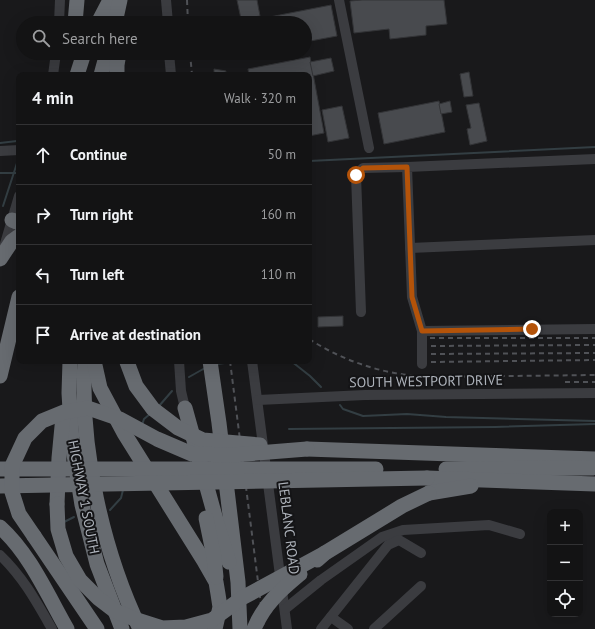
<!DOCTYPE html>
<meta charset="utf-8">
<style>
:root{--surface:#131314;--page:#1c1c1d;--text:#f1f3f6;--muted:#9d9ea0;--line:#323234}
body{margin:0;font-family:"PT Sans",sans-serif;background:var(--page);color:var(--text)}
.controls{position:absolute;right:12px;bottom:12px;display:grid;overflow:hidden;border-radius:8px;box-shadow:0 4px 16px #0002}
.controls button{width:36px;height:36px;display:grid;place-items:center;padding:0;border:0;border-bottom:1px solid var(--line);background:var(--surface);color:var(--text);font:20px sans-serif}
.stop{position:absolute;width:12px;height:12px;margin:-9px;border:3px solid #b45309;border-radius:50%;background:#fff}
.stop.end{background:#b45309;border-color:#fff;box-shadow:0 1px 4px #0008}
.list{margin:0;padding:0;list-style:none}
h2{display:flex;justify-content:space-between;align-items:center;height:52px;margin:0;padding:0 16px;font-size:17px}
h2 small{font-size:13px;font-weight:400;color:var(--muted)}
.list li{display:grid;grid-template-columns:26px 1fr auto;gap:12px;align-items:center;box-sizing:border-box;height:60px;padding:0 16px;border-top:1px solid var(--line)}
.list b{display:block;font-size:15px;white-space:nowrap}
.list em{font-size:13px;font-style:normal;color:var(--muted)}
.icon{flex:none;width:22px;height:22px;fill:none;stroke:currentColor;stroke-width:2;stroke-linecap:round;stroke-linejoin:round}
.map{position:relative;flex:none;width:595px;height:629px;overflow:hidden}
.search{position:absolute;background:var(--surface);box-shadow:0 4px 16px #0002;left:16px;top:16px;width:296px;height:44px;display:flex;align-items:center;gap:10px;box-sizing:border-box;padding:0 14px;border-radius:22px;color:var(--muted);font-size:15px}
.panel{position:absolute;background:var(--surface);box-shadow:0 4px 16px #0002;left:16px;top:72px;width:296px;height:292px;border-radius:8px}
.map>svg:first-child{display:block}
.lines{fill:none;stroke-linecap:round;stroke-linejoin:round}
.stream{stroke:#333e43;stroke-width:2}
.building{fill:#484a4e;stroke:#333437}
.minor{stroke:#3b3c40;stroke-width:10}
.highway{stroke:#676b70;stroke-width:15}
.rail{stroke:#505257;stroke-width:2;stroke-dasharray:5 4;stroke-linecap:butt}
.highway-bridge{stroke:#676b70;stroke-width:15}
.route{stroke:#b45309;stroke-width:5}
.labels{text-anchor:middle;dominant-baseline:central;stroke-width:4;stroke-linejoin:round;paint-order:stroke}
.street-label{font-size:14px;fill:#adb2ba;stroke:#141416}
</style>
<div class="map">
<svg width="595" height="629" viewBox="0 0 595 629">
<rect width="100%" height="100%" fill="#19191b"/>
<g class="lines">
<g class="stream">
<path d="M0,143L17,141"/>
<path d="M309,161L595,147"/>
<path d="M0,173H16"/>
<path d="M3,206L19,157"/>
<path d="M291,361L310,376L321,387"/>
<path d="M217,364L240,361"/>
<path d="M189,377L205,368"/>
<path d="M340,405L343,409L363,416L407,414L446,417L595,421"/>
<path d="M159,406L172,391"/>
<path d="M142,425L144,419L150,414"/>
<path d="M289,429L495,427L595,424"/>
<path d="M110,510L121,498L123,490"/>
<path d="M64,522L74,517"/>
</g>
</g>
<g class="building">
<path d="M237,0H257L260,16L241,19Z"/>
<path d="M362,0H444L447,24L426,26V35L390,39L389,29L354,33L350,1Z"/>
<path d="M331,5L337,36L305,42V23H239Z"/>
<path d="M310,57L324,133L309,136V75H249L248,69Z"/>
<path d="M331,58L334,71L313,76L310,62Z"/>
<path d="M214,69L226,71L225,75L214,73Z"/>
<path d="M469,72L473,96L464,97L460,74Z"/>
<path d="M439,101L445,132L384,144L378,113Z"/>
<path d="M450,101L452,112L441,114L439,104Z"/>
<path d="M479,103L487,141L470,145L467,129L471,128L466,105Z"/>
<path d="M342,106L349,138L328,142L322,110Z"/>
<path d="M343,316V326L318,327V317Z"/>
</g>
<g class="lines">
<g class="minor">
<path d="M166,0L168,23"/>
<path d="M339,0L369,148"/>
<path d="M59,23L60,0"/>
<path d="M169,53L171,75"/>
<path d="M53,75L56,53"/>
<path d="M0,151L19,150"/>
<path d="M4,247L19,196"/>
<path d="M410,248L595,240"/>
<path d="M361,312L356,175L363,168L407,167"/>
<path d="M422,331L595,329"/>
<path d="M179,361L181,391L185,408"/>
<path d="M252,361L287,629"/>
<path d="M422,364V331L412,297L407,167L595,159"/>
<path d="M258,400L365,395L595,393"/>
<path d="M0,555C23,577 36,601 52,629"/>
<path d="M285,609L321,580L382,537L403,530L489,525L520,534"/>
<path d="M331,617L348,629"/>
<path d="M321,629L388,545L399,540L421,553"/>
<path d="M374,629L421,586"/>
</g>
<g class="highway">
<path d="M75,23L77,0"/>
<path d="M98,23L110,0"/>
<path d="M115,23L120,0"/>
<path d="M77,75L84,53"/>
<path d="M101,75L107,53"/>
<path d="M117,75V65L119,53"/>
<path d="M12,220L19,223"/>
<path d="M0,259L12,241L19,236"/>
<path d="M70,361L69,393L72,442L82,505L97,564L122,629"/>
<path d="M85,361C79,447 103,552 140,629"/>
<path d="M94,361L100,388L124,433L204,561L216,582L218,594L220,607L215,629"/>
<path d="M210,361L219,423L238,582L240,629"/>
<path d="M0,376L19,297"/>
<path d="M185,408L218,527L229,562"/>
<path d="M307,449L595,459"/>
<path d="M446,469L592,468"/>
<path d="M427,478L595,484"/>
<path d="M429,493L471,486"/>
<path d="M57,504L59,458L63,416"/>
<path d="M206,518L214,557L216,577"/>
<path d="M0,527C30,554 47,594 67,629"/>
<path d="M34,536L97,629"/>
</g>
<g class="rail">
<path d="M187,0L188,23"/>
<path d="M190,53L192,75"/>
<path d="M430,338H595"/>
<path d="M309,339C345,362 383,374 426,377L595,375"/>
<path d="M431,346L595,345"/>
<path d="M431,354L595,353"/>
<path d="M230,361L264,629"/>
<path d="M431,362L595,360"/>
<path d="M565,382H595"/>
</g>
<g class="highway-bridge">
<path d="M127,362L136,386L153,409L178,428L203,440L260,445"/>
<path d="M0,469H376"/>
<path d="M0,486L427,478"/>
<path d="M57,504L58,529L66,556L80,580L98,598L115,611L137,620L162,628L186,627L212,620L242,598L325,553"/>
<path d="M34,536L19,514L12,492V466L25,438L42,421L64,412L88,408L120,419L157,439L192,454L233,455L307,449"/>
<path d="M317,560L325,553L402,506L429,493"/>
<path d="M254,629C264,604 281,590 300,574"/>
</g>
</g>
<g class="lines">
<path class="route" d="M356,175L363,168L407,167L412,297L422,331L532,329"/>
</g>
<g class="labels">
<g class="street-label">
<text transform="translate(426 381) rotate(-1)">SOUTH WESTPORT DRIVE</text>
<text transform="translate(84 497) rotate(79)">HIGHWAY 1 SOUTH</text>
<text transform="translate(289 528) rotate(83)">LEBLANC ROAD</text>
</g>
</g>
</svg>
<div class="controls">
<button>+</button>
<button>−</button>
<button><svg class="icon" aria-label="locate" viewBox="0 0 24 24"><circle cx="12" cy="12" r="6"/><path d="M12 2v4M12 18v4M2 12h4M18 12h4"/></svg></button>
</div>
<div class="stop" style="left:356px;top:175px"></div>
<div class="stop end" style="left:532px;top:329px"></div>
<div class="search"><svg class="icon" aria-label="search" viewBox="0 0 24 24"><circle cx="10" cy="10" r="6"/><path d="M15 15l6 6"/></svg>Search here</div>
<section class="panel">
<h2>4 min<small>Walk · 320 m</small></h2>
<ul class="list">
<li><svg class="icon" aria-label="ahead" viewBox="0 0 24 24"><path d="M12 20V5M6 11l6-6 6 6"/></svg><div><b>Continue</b></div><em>50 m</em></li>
<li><svg class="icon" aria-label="right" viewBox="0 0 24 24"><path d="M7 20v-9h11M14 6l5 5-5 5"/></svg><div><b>Turn right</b></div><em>160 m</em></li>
<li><svg class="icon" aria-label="left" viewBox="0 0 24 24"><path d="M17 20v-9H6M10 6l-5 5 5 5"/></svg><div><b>Turn left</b></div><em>110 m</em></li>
<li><svg class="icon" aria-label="arrive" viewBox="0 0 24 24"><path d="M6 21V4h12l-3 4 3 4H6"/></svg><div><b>Arrive at destination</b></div></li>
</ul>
</section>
</div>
